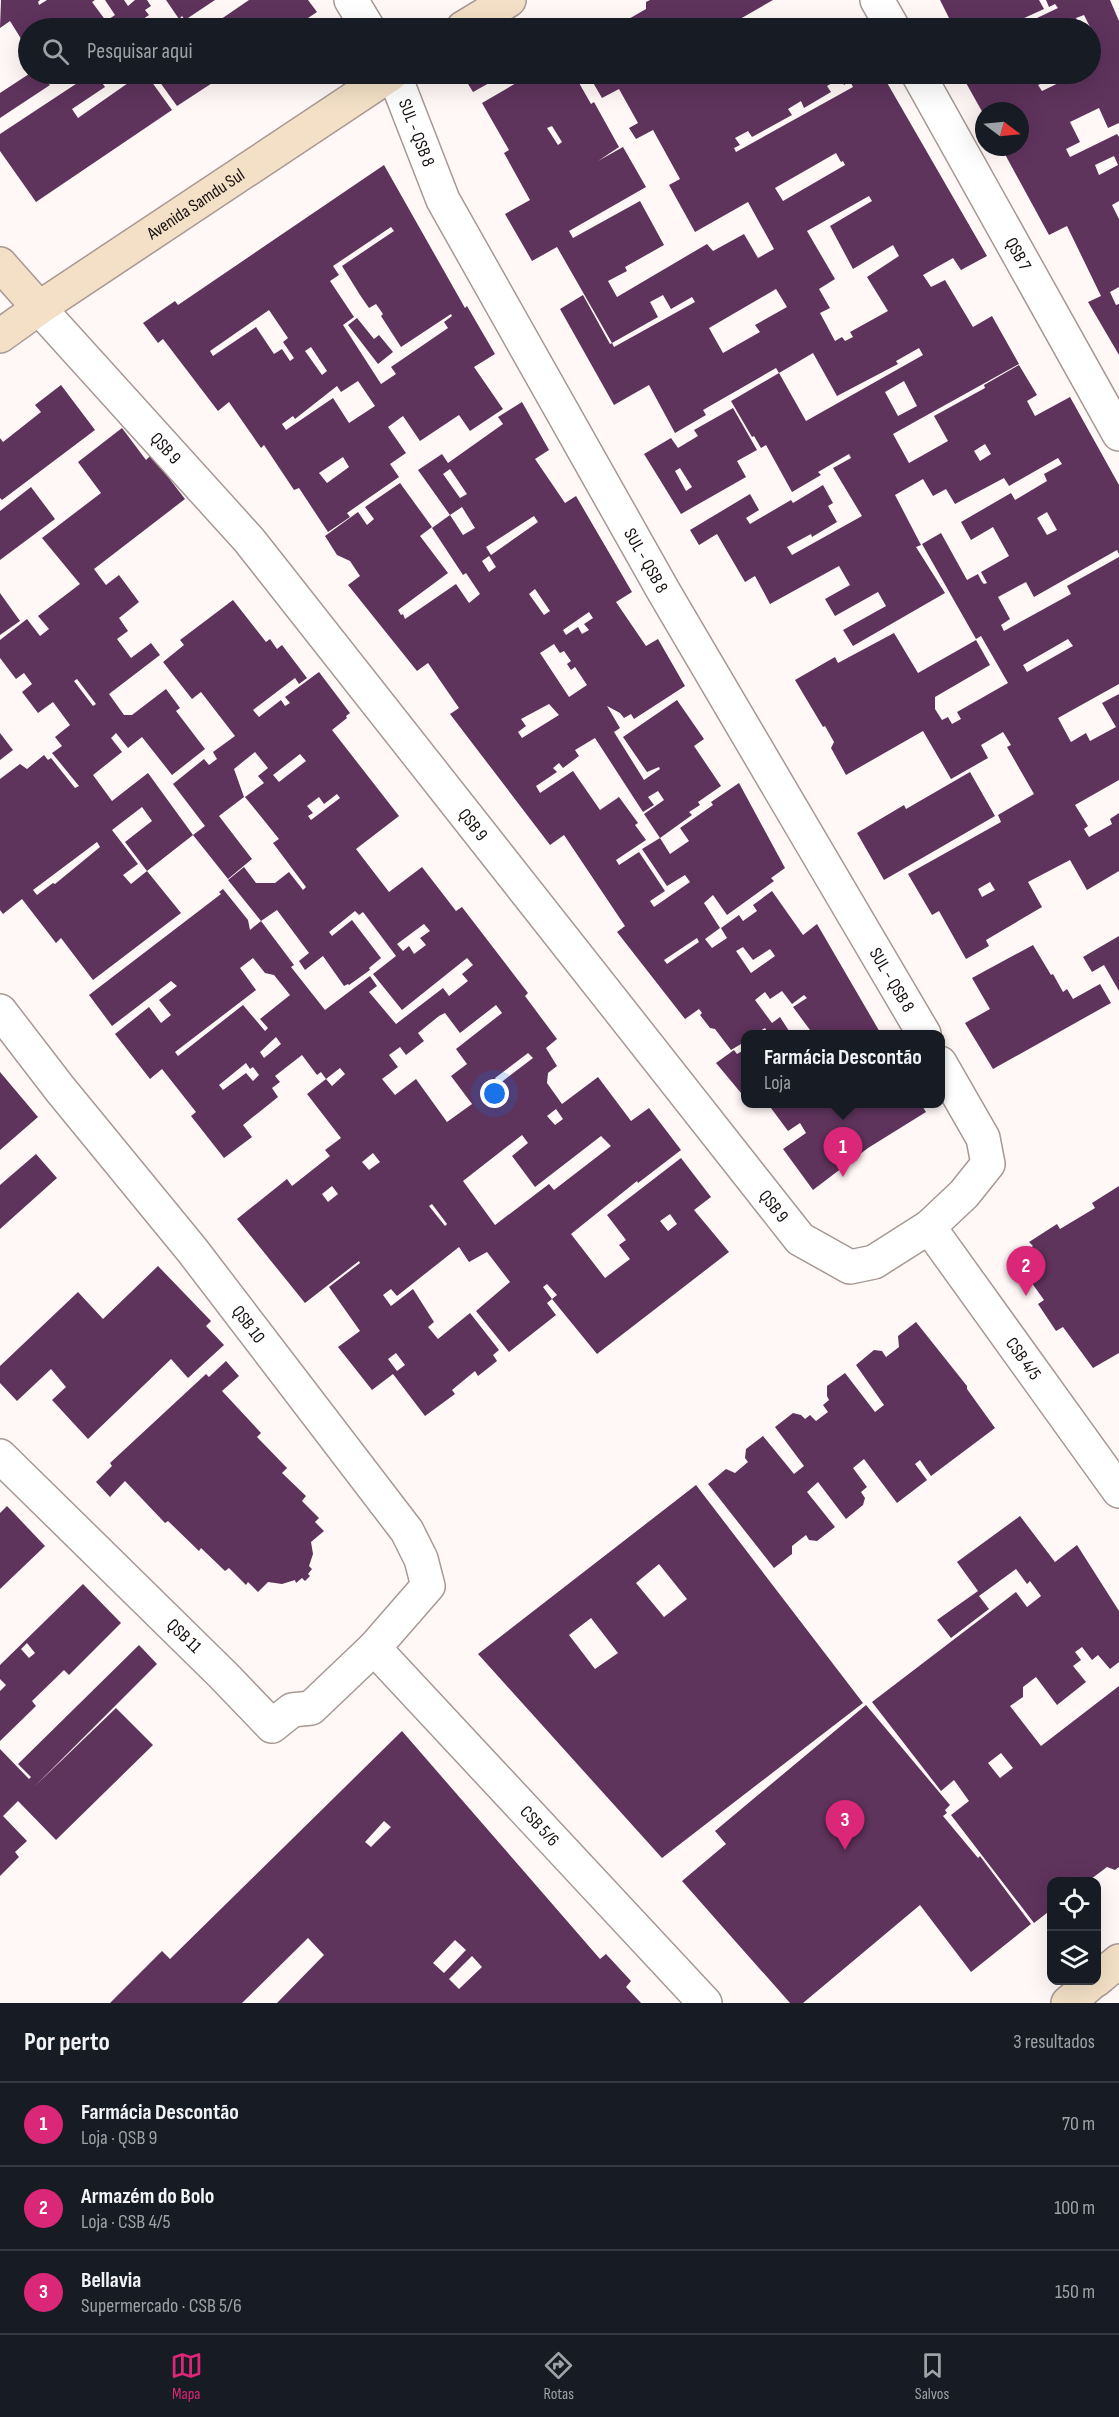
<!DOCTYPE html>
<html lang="pt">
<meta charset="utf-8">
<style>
:root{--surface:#171b24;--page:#20242c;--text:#f1f3f6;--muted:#9ea1a6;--line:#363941;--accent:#db2777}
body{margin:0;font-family:"Sofia Sans Condensed",sans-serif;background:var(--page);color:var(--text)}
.controls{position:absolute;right:18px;bottom:18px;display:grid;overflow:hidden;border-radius:12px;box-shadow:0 6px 24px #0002}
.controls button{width:54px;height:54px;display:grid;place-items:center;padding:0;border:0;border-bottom:2px solid var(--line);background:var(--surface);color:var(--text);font:30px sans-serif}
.compass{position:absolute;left:975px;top:102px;width:54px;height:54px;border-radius:50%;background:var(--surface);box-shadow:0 6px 24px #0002;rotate:106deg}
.you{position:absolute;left:495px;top:1094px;width:21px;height:21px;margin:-15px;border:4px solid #fff;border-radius:50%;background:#1a73e8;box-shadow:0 0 0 9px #1a73e833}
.badge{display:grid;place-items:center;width:39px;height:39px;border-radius:50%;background:var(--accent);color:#fff;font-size:20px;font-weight:700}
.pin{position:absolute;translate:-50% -50px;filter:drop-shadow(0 2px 3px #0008)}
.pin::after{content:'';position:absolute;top:32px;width:21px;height:18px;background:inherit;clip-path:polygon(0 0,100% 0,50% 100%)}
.popup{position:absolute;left:741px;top:1030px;width:204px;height:78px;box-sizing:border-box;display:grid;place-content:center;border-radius:12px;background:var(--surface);filter:drop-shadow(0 2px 4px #0005);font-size:20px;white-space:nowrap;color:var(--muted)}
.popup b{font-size:22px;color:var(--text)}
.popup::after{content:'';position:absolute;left:50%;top:100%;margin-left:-12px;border:12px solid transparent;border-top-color:var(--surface)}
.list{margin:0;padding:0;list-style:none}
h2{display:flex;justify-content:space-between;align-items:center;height:78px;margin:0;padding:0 24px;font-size:26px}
h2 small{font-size:20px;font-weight:400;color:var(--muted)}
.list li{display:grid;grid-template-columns:39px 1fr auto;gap:18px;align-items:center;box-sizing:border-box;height:84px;padding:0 24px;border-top:2px solid var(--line)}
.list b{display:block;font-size:22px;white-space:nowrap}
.list p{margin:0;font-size:20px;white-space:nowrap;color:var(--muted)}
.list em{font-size:20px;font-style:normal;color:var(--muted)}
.icon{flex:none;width:33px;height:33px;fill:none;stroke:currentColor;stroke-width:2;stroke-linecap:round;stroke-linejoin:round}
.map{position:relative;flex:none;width:1119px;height:2003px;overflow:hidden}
.search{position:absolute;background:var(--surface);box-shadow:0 6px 24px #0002;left:18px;right:18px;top:18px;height:66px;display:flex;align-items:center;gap:15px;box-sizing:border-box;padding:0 21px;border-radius:33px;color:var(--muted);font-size:22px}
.sheet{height:330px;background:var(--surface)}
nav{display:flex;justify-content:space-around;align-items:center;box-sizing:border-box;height:84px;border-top:2px solid var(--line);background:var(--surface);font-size:16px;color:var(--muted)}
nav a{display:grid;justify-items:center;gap:3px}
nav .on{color:var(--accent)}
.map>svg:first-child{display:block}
.building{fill:#5e335c;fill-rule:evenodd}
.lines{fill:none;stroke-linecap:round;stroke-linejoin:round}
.street-casing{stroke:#a79893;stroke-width:36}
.secondary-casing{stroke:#a79893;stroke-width:36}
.street{stroke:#fff;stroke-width:33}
.secondary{stroke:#f3e0c6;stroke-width:33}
.labels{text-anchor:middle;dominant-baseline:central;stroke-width:6;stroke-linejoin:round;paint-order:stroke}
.street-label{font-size:18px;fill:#16110f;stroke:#fff}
</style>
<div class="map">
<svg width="1119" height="2003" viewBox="0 0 1119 2003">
<rect width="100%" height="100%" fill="#fff8f6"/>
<g class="building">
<path d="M1,0H40L38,2L39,5L47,0H95L92,2L106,21L115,15L105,0H124L128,6L135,0H147L151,6L145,10L149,15L130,28H28V50L10,21L0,28Z"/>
<path d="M166,0H215L185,20L182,16L179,19Z"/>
<path d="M249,0H308L317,12L293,28H208Z"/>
<path d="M650,0H773L733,23L737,28H613L646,9V2Z"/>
<path d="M940,0H1039L1044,9L1002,28H954Z"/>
<path d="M1046,0H1110L1119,21V123L1108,128L1099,108L1070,122L1080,142L1066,149L1070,157L1117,134L1119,137V201L1112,205L1119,219V287L1110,292L1116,305L1119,304V355L1088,302L1101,296L1067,226L1049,235L1001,147H1020V111H984V115L961,74H1015L1017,78L1029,74H1057L1058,76L1038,85L1042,91L1077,74H1090V34L1093,33L1084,15L1076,18L1081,28H1042L1037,18L1058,8L1055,4L1049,7ZM1114,156L1118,165L1099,175L1095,165Z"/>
<path d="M29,74H67L56,81L54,78L47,82L50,85L0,118V93Z"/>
<path d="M91,74H96L105,87L72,109L78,118L141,74H146L172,110L36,202L0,151V134Z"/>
<path d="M154,74H226L177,106Z"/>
<path d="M462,74H498L500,77L473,92Z"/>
<path d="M550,74H574L591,104L594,102L619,147L598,161L623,147L646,187L569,231L573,238L640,201L664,245L625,267L627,271L608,281L617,297L707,244L713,251L744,234L758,258L774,249L748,202L695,232L669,185L680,179L653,130L636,139L629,128L638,123L619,89L602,98L588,74H882L987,256L961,270L953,258L923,275L931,287L945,280L973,327L992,316L1019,364L893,434L909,463L948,441L934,416L985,388L984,385L1019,365L1037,395L1027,401L1035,416L1070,397L1119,485V554L1117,550L1034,597L1026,582L998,597L1010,619L1001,625L1004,631L1071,594L1067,586L1119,557V684L1058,718L1071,742L1086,733L1090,741L1116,727L1102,703L1119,694V780L1075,805L1088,826L1084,829L1089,837L1112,824L1110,819L1119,813V871L1087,890L1070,860L1028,882L1042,907L986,940L989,946L966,959L939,911L932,915L908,874L1001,822L998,815L1034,794L1007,747L1011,745L1003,732L981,745L988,758L951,779L923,731L846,775L831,748L834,742L825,726L823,727L795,680L835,657L838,663L894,633L918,673L976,640L990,665L935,697V709L942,720L948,717L952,724L961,719L957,712L1008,683L981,636L976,639L922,544L941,533L967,580L978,574L982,582L984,584L987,583L981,572L1009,556L993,527L971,540L961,522L1011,493L1015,500L1047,481L1044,474L1062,464L1058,458L1009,486L1004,478L955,504L946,489L933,496L923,479L895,495L921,545L916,547L945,593L853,646L843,630L886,606L878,592L835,616L825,599L850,585L839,566L770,604L755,576L745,582L717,534L699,545L690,530L750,494L759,510L746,518L750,524L791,500L793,503L823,485L833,503L828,506L837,522L812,537L811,534L787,547L792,555L862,516L833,468L851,458L849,454L818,472L821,475L792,492L766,445L761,448L754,436L752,437L731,401L779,373L806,421L923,355L919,348L896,361L898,364L837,396L813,353L779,373L776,368L703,410L706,415L675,433L649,385L614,405L560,309L583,295L610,344L612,343L614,347L695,302L692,297L671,309L663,295L650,302L658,317L612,343L557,247L532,261L505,214L530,200L504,153L509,150L482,103L530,75L534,83ZM841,78L844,85L850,81L853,87L736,152L734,148L740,145L735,138L748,131L752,137L792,115L788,109L801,101L804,108L831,92L827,86ZM552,126L562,142L558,145L547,128ZM836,153L841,162L843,161L845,165L783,201L775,188ZM869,196L872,201L830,226L853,269L893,245L899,256L867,277L888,311L850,332L853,337L845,341L842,337L835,341L820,313L830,308L819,289L835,279L807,231ZM776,289L787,307L755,325L760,332L723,353L709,328ZM904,381L917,406L898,416L885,392ZM985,444L991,454L980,461L974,451ZM1047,512L1057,530L1047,535L1037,518ZM1068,639L1073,646L1071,647L1027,672L1023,665ZM990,882L995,890L982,897L978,889Z"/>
<path d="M384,165L465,308L467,306L495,354L474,367L503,409L470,431L459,415L420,441L403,416L388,427L406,453L390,464L399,477L347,513L350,517L328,532L299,488L294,490L264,445L261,448L229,402L218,411L163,339L158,343L143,323L175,301L178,305ZM391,227L394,231L342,266L360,295L369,308L376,304L383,314L381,316L401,347L451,314L452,316L444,322L448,328L391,367L396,374L381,384L343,325L354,317L330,281L339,275L333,266ZM269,310L288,338L283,342L294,358L290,361L282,349L274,354L256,327L213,356L210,351ZM311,347L327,371L322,375L305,351ZM358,381L375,406L349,423L333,398L286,430L282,424L293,416L295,419L337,386L341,392ZM343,457L349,467L327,483L319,473Z"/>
<path d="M357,318L374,339L379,335L393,352L378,364L348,325Z"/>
<path d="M61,385L95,430L2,500L0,498V438L3,442L41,412L35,405Z"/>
<path d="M522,402L549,450L535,459L565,503L576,496L632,592L616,602L646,646L658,639L685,686L634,719L631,714L624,718L620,713L607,706L620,728L614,732L644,780L660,769L659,767L647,772L623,737L677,700L704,739L694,746L721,786L698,802L700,805L689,812L692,815L660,838L644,814L664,800L658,791L648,797L654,805L643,812L595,738L575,750L579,756L563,768L559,763L553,768L557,772L536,786L540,793L573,771L600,810L619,797L638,823L635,825L646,840L616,860L619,865L639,852L665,891L650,901L654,907L690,882L685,875L667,886L642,849L660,838L670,854L689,841L680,828L713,805L711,802L739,783L785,868L771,878L774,881L727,915L713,895L704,903L720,928L705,939L712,948L727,938L721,928L739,915L743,921L757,911L753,905L772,891L803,935L817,924L881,1034H813L793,1007L807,998L804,995L792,1004L782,991L770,999L765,992L755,1000L772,1023L780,1017L791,1034H766L768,1033L765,1028L755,1034H746V1041L731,1050L715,1029L710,1028L700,1015L702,1013L699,1009L685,1019L617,932L625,926L564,835L550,845L450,714L459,708L428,663L417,671L348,585L360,576L350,561L337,555L325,536L358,512L367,525L374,519L365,507L400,483L432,527L420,536L448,573L398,610L401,615L403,614L405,619L456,584L469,603L480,594L466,573L463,575L432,528L450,515L418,470L442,454L448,463L503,424L498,417ZM450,469L467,494L460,498L443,474ZM462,507L475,528L463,535L450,515ZM534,516L538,522L491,555L486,547ZM489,556L496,567L489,572L482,561ZM535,589L550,611L544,615L529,594ZM589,612L593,618L584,624L589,630L582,634L578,627L566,635L563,630ZM554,644L560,653L564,651L571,661L567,664L571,670L575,667L587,685L569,697L540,653ZM549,704L559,715L522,738L518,732L526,726L521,719ZM697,938L699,942L667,964L664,960ZM743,947L753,960L770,949L775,956L751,973L736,951Z"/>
<path d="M733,408L757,450L737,461L746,477L681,514L644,454L671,438L678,448L698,436L694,430ZM680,468L692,487L686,491L675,471Z"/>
<path d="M122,428L146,460L151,455L185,499L94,569L106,585L119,575L139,602L119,618L128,631L117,639L131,658L151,643L160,655L109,694L124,715H132L166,689L180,708L176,711L205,749L172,775L142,737L128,748L116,733L111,738L122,752L93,775L112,801L148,773L193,835L147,871L125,842L152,821L142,807L112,830L138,864L123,875L131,884L147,871L181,913L93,980L61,938L56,943L22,899L3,914L0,910V779L20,764L27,769L44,755L48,760L51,758L75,788L79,786L52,753L62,746L55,737L70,725L53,702L38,713L22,692L32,684L24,673L16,679L0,658V640L27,619L40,636L49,629L38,616L80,584L42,538L101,493L78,462ZM77,679L96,704L93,706L74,681ZM97,842L100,847L55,884L53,883L37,895L33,890Z"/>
<path d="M31,487L55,519L0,560V511Z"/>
<path d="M0,593L20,621L0,635Z"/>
<path d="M233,600L266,642L270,639L277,649L282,645L307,678L299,684L295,678L253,710L259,717L281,700L285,706L290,703L285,697L319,672L350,713L346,716L347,718L332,730L399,816L356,849L389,892L422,867L456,911L462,907L528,993L525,996L557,1039L546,1048L557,1066L548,1073L547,1083L562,1104L598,1077L631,1121L649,1108L681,1150L638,1183L637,1181L571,1234L605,1278L630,1259L619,1245L626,1240L607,1215L681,1158L711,1197L694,1210L729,1252L597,1354L552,1299L557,1295L547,1284L543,1287L552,1299L547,1303L556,1315L509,1352L476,1311L510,1282L487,1252L469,1262L459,1247L397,1296L391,1289L383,1295L391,1306L413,1289L434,1322L428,1327L438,1339L470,1313L499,1350L493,1355L497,1361L478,1376L475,1371L452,1390L455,1394L425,1416L393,1374L372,1390L338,1347L360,1331L329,1287L360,1263L359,1261L305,1303L237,1219L287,1179L292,1186L330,1156L325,1150L341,1138L307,1094L326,1079L332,1086L345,1074L340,1068L326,1079L321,1072L317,1075L302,1055L275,1076L280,1082L272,1088L278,1097L243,1125L252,1137L224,1158L191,1116L196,1112L162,1069L150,1079L115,1034L149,1007L161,1023L171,1015L159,1000L177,986L171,981L112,1026L89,995L221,894L219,892L223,889L248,920L250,930L261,921L228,880L244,867L256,883H275L289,872L303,890L306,887L273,843L279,839L245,797L264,783L258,776L268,768L255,752L234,769L244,797L219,816L252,859L228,879L193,835L205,826L173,784L204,759L209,765L217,759L213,752L235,736L201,692L192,699L163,662L184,645L180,640ZM300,754L306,761L279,782L273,775ZM337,794L340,798L311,820L308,816L313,813L307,806L319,797L324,804ZM277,910L309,953L299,961L305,970L323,956L344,986L348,984L349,985L370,970L369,968L381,958L352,920L332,936L329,932L355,911L359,915L363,912L396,956L373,974L402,1010L467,958L473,965L462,974L468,981L449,996L443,988L396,1024L369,992L377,986L370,976L325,1010L291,967L294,965L261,921ZM424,924L430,931L420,938L426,945L414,954L409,946L403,951L397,944ZM253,958L265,973L274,975L290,995L260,1019L268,1028L265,1031L243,1005L178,1056L175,1052L256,990L240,968ZM496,1005L502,1013L456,1049L467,1064L451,1076L472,1104L447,1122L416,1079L395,1095L382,1079L398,1067L389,1055L400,1047L406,1055L424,1041L418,1033L439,1016L445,1013L460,1033ZM276,1037L281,1044L264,1058L260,1052ZM528,1053L533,1058L499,1084L495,1078ZM246,1063L250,1069L253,1067L259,1075L253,1081L246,1073L223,1090L219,1085ZM556,1109L563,1119L555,1125L547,1116ZM522,1135L528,1143L512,1156L535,1187L601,1136L611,1146L554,1190L549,1184L495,1225L463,1181ZM373,1153L380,1162L369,1170L362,1162ZM332,1186L338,1194L328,1202L322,1194ZM432,1204L447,1224L445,1226L429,1206ZM670,1214L677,1224L668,1231L660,1221ZM396,1353L405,1365L397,1371L388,1359Z"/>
<path d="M0,733L13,750L0,760Z"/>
<path d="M970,772L995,816L884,880L857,833L904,805L906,809Z"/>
<path d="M1119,936V991L1104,965L1092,972L1083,957Z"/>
<path d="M1033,945L1051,975L1053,974L1063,992L1067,989L1073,999L1100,984L1111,1003L993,1069L965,1023L990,1009L972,978Z"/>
<path d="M746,1049V1099L716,1063L734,1050L737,1054Z"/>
<path d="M0,1072L38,1117L0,1150Z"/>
<path d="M768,1104H834L838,1111L842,1109L838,1104H921L926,1112L868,1148L813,1190L783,1149L806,1133L800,1123L788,1131Z"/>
<path d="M36,1154L57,1178L0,1229V1185Z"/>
<path d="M1119,1186V1353L1093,1368L1063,1327L1056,1331L1038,1304L1044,1300L1014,1258L1033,1246L1029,1242L1057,1224L1060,1229L1095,1208L1092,1203Z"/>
<path d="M158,1266L211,1321L206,1326L224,1345L188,1378L171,1359L88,1439L52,1400L66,1387L51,1369L17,1401L0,1383V1366L78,1292L103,1319Z"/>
<path d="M916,1322L967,1386V1389L995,1428L931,1476L920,1460L915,1464L927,1480L897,1503L864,1459L853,1468L867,1487L861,1492L865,1498L863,1505L846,1519L818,1482L807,1492L835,1527L817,1541L809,1540L806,1535L792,1546V1554L774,1568L708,1484L726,1469L735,1473L748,1462L745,1458L746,1449L763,1436L794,1474L804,1466L775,1427L793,1413L801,1415L805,1419L810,1415L816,1421L828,1412L823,1405L829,1400L827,1396V1386L845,1373L875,1412L884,1405L856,1365L874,1350L882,1351L886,1357L899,1347L898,1336Z"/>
<path d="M226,1361L239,1376L222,1391L261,1433L257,1437L287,1468L282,1473L306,1496L302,1501L319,1518L315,1522L324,1531L311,1542L313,1554L309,1566L312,1569L308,1574L310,1576L305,1581L302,1578L296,1583L295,1580L282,1584L268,1582L258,1592L248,1582L246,1585L229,1568L225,1571L201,1548L199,1551L168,1521L165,1523L125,1481L110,1497L96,1482L112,1466L110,1463L206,1374L209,1377Z"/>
<path d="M696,1485L863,1703L662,1858L478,1654ZM659,1564L687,1599L664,1617L636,1583ZM591,1618L618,1653L595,1669L569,1635Z"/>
<path d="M7,1506L45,1546L0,1589V1513Z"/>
<path d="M1020,1516L1055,1562L1077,1545L1119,1611V1662L1110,1669L1098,1655L1092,1660L1082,1647L1075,1652L1081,1660L1073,1666L1086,1682L1057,1705L1036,1677L1023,1687V1697L1010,1706L1041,1746L1119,1686V1867L1115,1870L1107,1867L1087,1882H1052V1909L1034,1923L951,1815L969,1801L954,1780L941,1791L872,1702L1016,1592L1027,1607L1041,1596L1030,1581L1027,1584L1016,1569L979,1596L989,1609L951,1638L937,1620L978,1591L957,1562ZM1001,1753L1013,1768L1000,1778L988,1763Z"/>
<path d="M83,1584L121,1623L69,1675L64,1670L32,1701L36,1706L0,1741V1691L6,1685L0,1679V1665ZM27,1643L35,1653L29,1658L21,1649Z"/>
<path d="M139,1645L157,1664L33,1788L116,1708L153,1745L56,1840L18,1801L3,1816L27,1841L15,1852L19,1857L0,1876V1749L29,1779L31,1777L18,1764Z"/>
<path d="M866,1705L950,1805L945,1810L947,1813L943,1816L978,1858L980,1856L1031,1924L971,1972L920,1905L803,2003H790L682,1881L726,1844L715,1831Z"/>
<path d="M402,1731L600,1959L606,1954L631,1981L626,1987L641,2003H277L324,1955L308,1938L242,2003H110L162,1951L170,1959ZM384,1821L391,1827L371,1847L365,1842ZM455,1940L466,1950L444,1973L433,1963ZM472,1956L482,1967L459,1989L449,1979Z"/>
</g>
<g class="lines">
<defs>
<g id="street">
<path d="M351,0L368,28"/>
<path d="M877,0L893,28"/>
<path id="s1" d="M394,74L443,200L664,592L924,1034"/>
<path id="s2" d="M918,74L1119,434"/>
<path id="s3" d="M39,308L249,540L800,1239L850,1267L874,1262L929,1227L964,1194L988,1164L983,1138L940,1063"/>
<path id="s4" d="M0,1011L60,1089L192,1250L407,1531L421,1559L428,1586L374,1648L311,1708L292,1710L272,1726L223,1675L0,1456"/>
<path id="s5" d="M929,1227L1119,1491"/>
<path id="s6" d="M374,1648L705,2003"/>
</g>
<g id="secondary">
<path d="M463,28L509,0"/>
<path d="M0,264L39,308"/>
<path id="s7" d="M0,336L39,308L391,74"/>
<path d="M1096,1980L1119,1961"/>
<path d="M1068,2003L1095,1980"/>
</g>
</defs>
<use href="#street" class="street-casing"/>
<use href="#secondary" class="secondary-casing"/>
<use href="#street" class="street"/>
<use href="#secondary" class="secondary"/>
</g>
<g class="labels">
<g class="street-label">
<text stroke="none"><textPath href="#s1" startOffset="63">SUL - QSB 8</textPath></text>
<text stroke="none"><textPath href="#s7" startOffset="236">Avenida Samdu Sul</textPath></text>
<text stroke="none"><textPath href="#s2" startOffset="206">QSB 7</textPath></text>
<text stroke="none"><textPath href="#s3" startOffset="189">QSB 9</textPath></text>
<text stroke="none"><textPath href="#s1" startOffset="549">SUL - QSB 8</textPath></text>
<text stroke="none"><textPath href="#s3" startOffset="675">QSB 9</textPath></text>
<text stroke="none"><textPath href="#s1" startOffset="1035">SUL - QSB 8</textPath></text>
<text stroke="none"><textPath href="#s3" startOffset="1161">QSB 9</textPath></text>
<text stroke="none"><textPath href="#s4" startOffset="400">QSB 10</textPath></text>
<text stroke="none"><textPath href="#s5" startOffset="162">CSB 4/5</textPath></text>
<text transform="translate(184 1636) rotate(44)">QSB 11</text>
<text stroke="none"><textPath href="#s6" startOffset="243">CSB 5/6</textPath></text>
</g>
</g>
</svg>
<div class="controls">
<button><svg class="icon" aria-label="locate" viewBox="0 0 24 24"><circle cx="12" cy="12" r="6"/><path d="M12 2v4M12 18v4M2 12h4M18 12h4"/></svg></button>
<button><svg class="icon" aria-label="layers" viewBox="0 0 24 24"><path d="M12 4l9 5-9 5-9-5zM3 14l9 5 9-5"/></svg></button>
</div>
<svg class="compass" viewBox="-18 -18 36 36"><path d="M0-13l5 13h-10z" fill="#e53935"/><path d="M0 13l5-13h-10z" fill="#9ea1a6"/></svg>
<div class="you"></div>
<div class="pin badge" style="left:843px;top:1177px">1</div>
<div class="popup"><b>Farmácia Descontão</b>Loja</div>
<div class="pin badge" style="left:1026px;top:1296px">2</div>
<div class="pin badge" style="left:845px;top:1850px">3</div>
<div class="search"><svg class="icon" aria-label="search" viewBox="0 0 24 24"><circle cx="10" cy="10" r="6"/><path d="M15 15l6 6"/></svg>Pesquisar aqui</div>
</div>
<section class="sheet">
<h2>Por perto<small>3 resultados</small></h2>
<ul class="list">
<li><span class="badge">1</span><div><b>Farmácia Descontão</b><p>Loja · QSB 9</p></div><em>70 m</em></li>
<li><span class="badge">2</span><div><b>Armazém do Bolo</b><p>Loja · CSB 4/5</p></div><em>100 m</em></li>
<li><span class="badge">3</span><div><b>Bellavia</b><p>Supermercado · CSB 5/6</p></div><em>150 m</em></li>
</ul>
</section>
<nav>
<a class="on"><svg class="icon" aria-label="map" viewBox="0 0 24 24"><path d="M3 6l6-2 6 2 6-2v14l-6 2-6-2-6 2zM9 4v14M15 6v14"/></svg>Mapa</a>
<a><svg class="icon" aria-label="directions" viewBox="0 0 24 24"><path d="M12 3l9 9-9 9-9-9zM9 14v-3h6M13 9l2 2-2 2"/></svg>Rotas</a>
<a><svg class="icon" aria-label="saved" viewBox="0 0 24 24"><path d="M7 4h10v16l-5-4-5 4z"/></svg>Salvos</a>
</nav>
